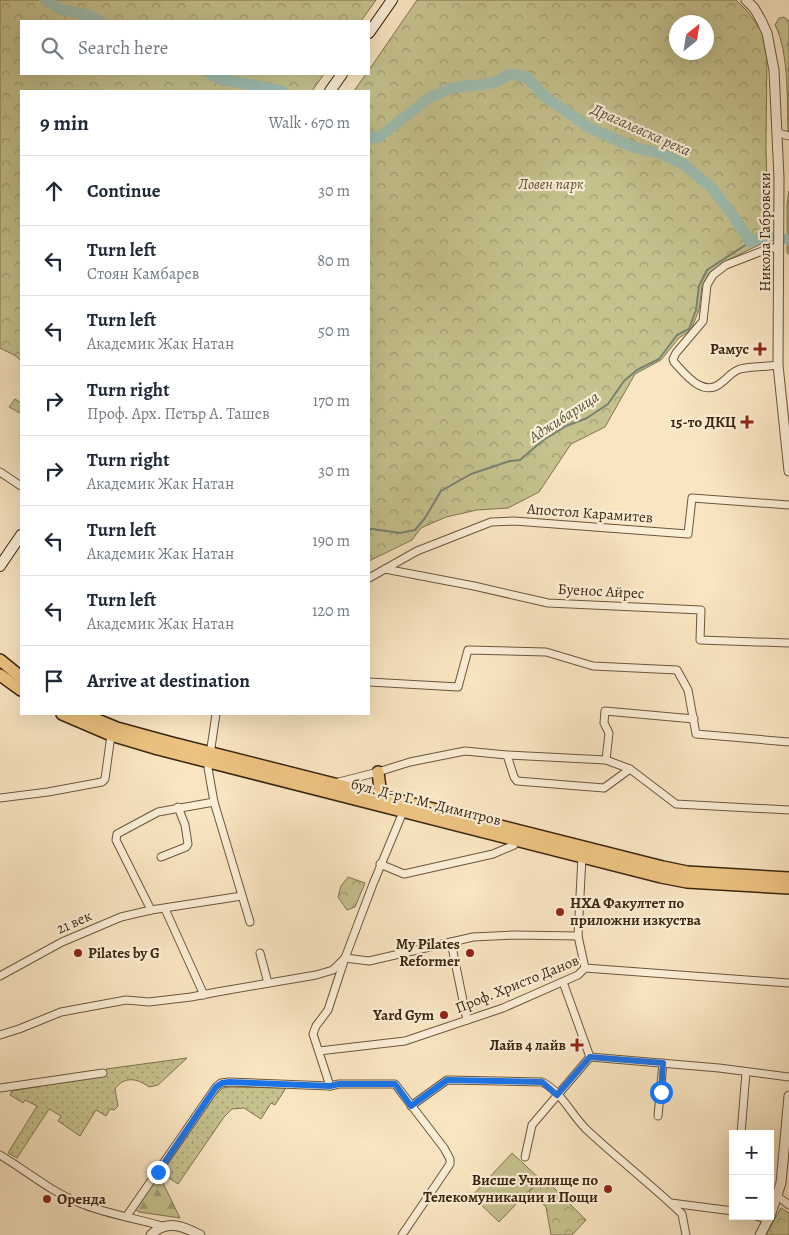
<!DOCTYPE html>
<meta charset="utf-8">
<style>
:root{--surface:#fff;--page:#f2f2f3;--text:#1f2937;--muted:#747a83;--line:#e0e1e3}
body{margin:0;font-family:Alegreya,serif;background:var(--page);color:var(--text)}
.controls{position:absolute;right:15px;bottom:15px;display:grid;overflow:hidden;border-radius:0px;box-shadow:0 5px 20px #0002}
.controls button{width:45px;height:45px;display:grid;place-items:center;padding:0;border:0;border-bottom:1px solid var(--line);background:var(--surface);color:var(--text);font:25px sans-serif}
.compass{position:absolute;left:669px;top:15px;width:45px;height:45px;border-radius:50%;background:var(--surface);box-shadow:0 5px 20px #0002;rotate:30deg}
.stop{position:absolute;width:15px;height:15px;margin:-11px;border:4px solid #1a73e8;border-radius:50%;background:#fff}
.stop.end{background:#1a73e8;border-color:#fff;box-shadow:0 1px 5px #0008}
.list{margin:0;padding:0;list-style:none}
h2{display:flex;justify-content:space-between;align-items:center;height:65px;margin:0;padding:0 20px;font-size:21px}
h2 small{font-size:16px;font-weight:400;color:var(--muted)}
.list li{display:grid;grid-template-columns:32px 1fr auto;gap:15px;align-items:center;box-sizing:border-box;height:70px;padding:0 20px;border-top:1px solid var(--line)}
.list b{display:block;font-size:19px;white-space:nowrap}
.list p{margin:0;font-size:16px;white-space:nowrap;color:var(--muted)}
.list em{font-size:16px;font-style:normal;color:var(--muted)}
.icon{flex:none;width:28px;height:28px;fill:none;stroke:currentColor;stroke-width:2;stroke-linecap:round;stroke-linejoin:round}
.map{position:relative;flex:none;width:789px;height:1235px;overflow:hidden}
.search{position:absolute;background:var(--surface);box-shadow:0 5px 20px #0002;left:20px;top:20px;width:350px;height:55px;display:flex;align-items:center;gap:12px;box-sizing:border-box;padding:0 18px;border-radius:0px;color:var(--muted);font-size:19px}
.panel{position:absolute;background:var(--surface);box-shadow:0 5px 20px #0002;left:20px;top:90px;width:350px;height:625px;border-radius:0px}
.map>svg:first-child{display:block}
.grass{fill:url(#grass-dots);stroke:#80744f}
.forest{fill:url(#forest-firs);stroke:#80744f}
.park{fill:url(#park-crowns);stroke:#80744f;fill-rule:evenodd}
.garden{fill:#c5c28e;stroke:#80744f}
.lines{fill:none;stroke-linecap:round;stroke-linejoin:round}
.stream{stroke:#778272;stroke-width:2}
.river{stroke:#9ebfb3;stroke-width:11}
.minor-casing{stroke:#6b563c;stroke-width:9}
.tertiary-casing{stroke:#6b563c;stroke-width:11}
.secondary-casing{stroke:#3c2610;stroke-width:12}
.primary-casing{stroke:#3c2610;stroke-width:14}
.minor{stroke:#fbeed7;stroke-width:7}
.tertiary{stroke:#fbeed7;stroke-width:9}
.secondary{stroke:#fbeed7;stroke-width:10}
.primary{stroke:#ecc280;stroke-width:11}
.route{stroke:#1a73e8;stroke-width:6}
.poi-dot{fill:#8f2418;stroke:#fbeed7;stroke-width:2}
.labels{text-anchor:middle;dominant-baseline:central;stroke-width:4.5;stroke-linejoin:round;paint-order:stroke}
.park-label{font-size:15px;font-style:italic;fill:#5e4d30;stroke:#fbeed7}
.street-label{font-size:15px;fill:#3c2610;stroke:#fbeed7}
.poi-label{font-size:15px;font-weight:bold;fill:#3c2610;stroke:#fbeed7;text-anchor:end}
.water-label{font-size:16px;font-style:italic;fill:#595441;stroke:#fbeed7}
</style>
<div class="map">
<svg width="789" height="1235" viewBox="0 0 789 1235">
<defs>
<pattern id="grass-dots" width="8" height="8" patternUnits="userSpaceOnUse" patternTransform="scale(1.25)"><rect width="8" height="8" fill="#c5c28e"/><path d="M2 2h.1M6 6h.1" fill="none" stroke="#a19d73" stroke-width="1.8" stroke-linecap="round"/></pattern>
<pattern id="forest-firs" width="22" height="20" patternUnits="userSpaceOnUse" patternTransform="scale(1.25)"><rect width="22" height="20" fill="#c5c28e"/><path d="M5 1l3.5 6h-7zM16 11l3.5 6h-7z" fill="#a19d73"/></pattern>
<pattern id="park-crowns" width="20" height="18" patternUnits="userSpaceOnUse" patternTransform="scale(1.25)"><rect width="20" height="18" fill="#c5c28e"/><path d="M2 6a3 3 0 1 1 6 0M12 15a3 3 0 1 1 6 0" fill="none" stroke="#a19d73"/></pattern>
</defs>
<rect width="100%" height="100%" fill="#f9e5c1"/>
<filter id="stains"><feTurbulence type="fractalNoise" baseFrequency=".004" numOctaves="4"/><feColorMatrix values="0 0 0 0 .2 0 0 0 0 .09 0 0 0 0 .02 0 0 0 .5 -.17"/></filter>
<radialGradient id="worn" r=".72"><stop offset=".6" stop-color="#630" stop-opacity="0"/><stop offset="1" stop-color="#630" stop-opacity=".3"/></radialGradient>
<g class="grass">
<path d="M187,1058L158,1085L149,1087C137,1078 124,1076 115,1089L118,1106L114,1110L110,1109L106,1116L96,1110L80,1136L58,1121L61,1116L49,1109L17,1158L8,1153L37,1106L25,1100L23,1103L10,1095L12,1091L106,1075V1069Z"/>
<path d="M229,1087L286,1088L275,1105L271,1103L261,1119L244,1108L232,1109L224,1117L178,1184L162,1173L215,1095L223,1088Z"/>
</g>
<g class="forest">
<path d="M784,17L789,21V131H788C787,101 789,52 775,25L779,18Z"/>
<path d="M156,1178L163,1183L180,1218L139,1212L135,1209Z"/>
</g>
<g class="park">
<path d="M0,0H376L361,21H21V74H324L312,91H21V361L16,356L0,348Z"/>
<path d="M417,0H736L748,12L762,32L767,54L766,146L768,235L763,243L730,259L710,272L702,286L699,310L691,330L679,338L661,360L635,374L605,427L571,444L539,492L508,508L477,510L446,517L421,528L412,540L369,561V91H354L366,74H369V70ZM676,22H706V52H676Z"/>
<path d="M348,877L365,883L355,907L347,910L338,897L341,886Z"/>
<path d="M543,1177L586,1220L572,1235H551L546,1207L529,1192Z"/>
<path d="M781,1208L789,1213V1235H766Z"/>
</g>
<g class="garden">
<path d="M789,191V254L787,253V204Z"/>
<path d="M15,399L21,403L20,413L9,407Z"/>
<path d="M512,1153L540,1179L499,1222L472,1196Z"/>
</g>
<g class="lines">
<path class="stream" d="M369,530L372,529L400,533L415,530L425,518L441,491L471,474L510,461L520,460L542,441L566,426L587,418L608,404L624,381L637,370L659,359L677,335L689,329L696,310L699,286L707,270L750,242"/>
<g class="river">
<path d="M45,0L62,10L85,14L101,21"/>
<path d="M210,74L217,78L282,91"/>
<path d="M369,138L379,137L429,98L451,88L493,83L510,74L527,77L543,95L588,127L633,147L662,154L683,164L711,187L734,217L750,242L759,238L769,237"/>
<path d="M787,239L789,240"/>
</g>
<defs>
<g id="minor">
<path d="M778,133L789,136"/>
<path d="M778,248H770L726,265L713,275L707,285L703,321L676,353L673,359L674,362C685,374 703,398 721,383C728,378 731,372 740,369C752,366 766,367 778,365"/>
<path d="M0,472L21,486"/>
<path d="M385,569L474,586L548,603L701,610L700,640L789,643"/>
<path d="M369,578L417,551L491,522L514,521L688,534L692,498L789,505"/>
<path d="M369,682L458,687L468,650L546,652L593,666L677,670L688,690L696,734L789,742"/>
<path d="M216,714L208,768L214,802L250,922"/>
<path d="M507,755L514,777L517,781L604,788L630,769"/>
<path d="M606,760L609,733L604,723L605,711L694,719"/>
<path d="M335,783L378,772L410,762L465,751L507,755L606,760L630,769L676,804L789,810"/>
<path d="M0,798L48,792L102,782L105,779L111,735"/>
<path d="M582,856L578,936L585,968"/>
<path d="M161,857L186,847L188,844L185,825L178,807"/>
<path d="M380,864L404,874L493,854L514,845L516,840"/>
<path d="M165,909L204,995"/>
<path d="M151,910L116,840L117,834L158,812L214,802"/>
<path d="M451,942L467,1020"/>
<path d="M260,953L268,983"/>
<path d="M345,958L369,961L473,937L514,935L578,936"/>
<path d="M0,976L62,942L121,917L151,910L242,896"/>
<path d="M563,982L590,1057L719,1068L789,1077"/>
<path d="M0,1035L19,1029L61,1012L126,1000L149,1002L191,997L217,992L316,975L333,970L345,958"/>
<path d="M319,1051L405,1041L503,1008L578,975L585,968L789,983"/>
<path d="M330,1086L313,1034L316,1026L328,1010L345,958L373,884L403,812"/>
<path d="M0,1088L103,1073"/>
<path d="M411,1106L447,1080L542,1082C561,1091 572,1116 587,1130C618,1159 652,1185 682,1214L686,1235"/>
<path d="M658,1116L663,1063"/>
<path d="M741,1134L746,1072"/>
<path d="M0,1155C27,1171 51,1192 80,1203C106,1214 135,1218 162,1226"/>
<path d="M525,1157L532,1125L590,1057"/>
<path d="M777,1196L789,1205"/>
<path d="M671,1203L733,1211"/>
<path d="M756,1216L769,1220"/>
<path d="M126,1217L216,1087L221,1083L229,1082L330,1086L339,1084H395L444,1148L450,1159V1164L402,1235"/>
</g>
<g id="tertiary">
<path d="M746,0L754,8L761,20L767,33L774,70L779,178L778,365L789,471"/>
<path d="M770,1216L781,1183L789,1096"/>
<path d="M151,1235C166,1219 183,1226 200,1235"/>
<path d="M760,1235L770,1216"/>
</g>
<g id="secondary">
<path d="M369,33L392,0"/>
<path d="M330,91L342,74"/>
<path d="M0,566L21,535"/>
</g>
<g id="primary">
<path d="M0,660L21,677"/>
<path d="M0,675L21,690"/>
<path d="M62,714L111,735L158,749L661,877L687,882L789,888"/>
<path d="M83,714L117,728L172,743L663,867L687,872L789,878"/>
<path d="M378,772L381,796"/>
</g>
</defs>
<use href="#minor" class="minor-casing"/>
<use href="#tertiary" class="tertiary-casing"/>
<use href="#secondary" class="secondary-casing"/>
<use href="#primary" class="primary-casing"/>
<use href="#minor" class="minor"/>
<use href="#tertiary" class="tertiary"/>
<use href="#secondary" class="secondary"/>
<use href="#primary" class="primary"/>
</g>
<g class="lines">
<path class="route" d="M158,1172L216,1087L222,1083L229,1082L330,1086L339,1084H395L411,1106L447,1080L542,1082L557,1095L590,1057L663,1063L661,1092"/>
</g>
<g class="poi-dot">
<path d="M757.5 341.5h5v5h5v5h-5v5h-5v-5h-5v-5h5z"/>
<path d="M744.5 414.5h5v5h5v5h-5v5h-5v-5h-5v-5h5z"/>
<circle cx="560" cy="912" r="5"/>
<circle cx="78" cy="953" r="5"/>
<circle cx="470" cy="953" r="5"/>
<circle cx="444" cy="1015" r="5"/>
<path d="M574.5 1037.5h5v5h5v5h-5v5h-5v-5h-5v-5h5z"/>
<circle cx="608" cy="1189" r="5"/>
<circle cx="47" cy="1199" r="5"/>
</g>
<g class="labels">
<g class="park-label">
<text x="551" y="184">Ловен парк</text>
</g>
<g class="street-label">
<text transform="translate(765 232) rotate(-90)">Никола Габровски</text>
<text transform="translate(590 513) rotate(4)">Апостол Карамитев</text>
<text transform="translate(601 591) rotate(3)">Буенос Айрес</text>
<text transform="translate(426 802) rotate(14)">бул. Д-р Г. М. Димитров</text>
<text transform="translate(74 922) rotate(-24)">21 век</text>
<text transform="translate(517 984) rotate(-22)">Проф. Христо Данов</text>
</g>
<g class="poi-label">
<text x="749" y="349">Рамус</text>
<text x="736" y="422">15-то ДКЦ</text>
<text x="570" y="903" text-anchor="start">НХА Факултет по<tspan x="570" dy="17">приложни изкуства</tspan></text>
<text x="460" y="944">My Pilates<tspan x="460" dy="17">Reformer</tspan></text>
<text x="88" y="953" text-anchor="start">Pilates by G</text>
<text x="434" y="1015">Yard Gym</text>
<text x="566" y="1045">Лайв 4 лайв</text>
<text x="598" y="1180">Висше Училище по<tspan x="598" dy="17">Телекомуникации и Пощи</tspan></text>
<text x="57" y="1199" text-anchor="start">Оренда</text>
</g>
<g class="water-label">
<text transform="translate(641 130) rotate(24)">Драгалевска река</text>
<text transform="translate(564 417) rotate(-33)">Аджибарица</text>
</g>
</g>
<rect width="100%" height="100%" filter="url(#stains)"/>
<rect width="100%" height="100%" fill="url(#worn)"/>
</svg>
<div class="controls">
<button>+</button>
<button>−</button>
</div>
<svg class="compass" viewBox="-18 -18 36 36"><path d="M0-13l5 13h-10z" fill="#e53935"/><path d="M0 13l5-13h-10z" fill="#747a83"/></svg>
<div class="stop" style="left:661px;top:1092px"></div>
<div class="stop end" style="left:158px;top:1172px"></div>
<div class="search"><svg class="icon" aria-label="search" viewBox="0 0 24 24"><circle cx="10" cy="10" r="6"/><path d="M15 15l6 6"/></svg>Search here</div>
<section class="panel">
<h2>9 min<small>Walk · 670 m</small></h2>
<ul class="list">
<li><svg class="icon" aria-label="ahead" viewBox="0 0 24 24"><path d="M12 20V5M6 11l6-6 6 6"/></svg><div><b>Continue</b></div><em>30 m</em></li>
<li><svg class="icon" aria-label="left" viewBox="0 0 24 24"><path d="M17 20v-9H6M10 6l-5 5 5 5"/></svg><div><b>Turn left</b><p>Стоян Камбарев</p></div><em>80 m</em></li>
<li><svg class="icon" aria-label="left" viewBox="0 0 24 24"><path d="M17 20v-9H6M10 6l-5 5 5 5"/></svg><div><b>Turn left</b><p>Академик Жак Натан</p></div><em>50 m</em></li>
<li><svg class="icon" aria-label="right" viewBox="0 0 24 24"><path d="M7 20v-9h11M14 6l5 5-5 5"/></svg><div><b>Turn right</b><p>Проф. Арх. Петър А. Ташев</p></div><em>170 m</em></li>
<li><svg class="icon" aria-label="right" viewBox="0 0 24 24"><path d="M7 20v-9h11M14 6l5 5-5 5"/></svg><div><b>Turn right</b><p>Академик Жак Натан</p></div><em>30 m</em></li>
<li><svg class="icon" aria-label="left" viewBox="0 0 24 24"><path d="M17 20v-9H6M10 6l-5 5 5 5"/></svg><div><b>Turn left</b><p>Академик Жак Натан</p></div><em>190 m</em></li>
<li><svg class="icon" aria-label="left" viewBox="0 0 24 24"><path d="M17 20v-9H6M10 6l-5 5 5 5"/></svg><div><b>Turn left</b><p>Академик Жак Натан</p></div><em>120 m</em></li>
<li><svg class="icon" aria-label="arrive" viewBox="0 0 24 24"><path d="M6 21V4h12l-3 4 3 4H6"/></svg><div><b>Arrive at destination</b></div></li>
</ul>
</section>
</div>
